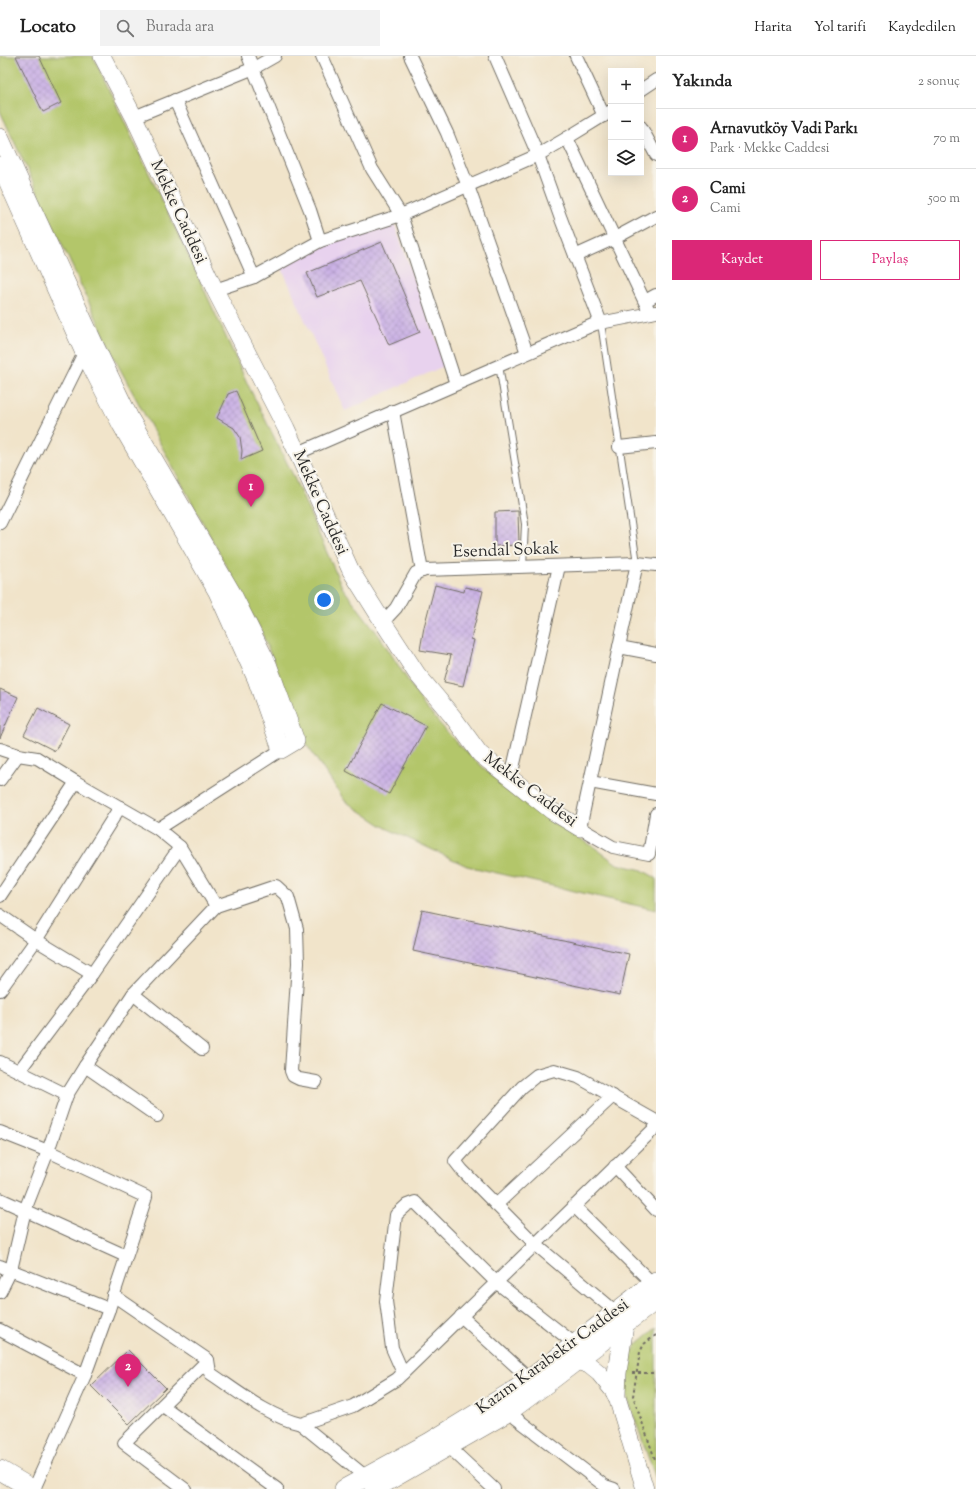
<!DOCTYPE html>
<html lang="tr">
<meta charset="utf-8">
<style>
:root{--surface:#fff;--page:#f2f2f2;--text:#222;--muted:#767676;--line:#e0e0e0;--accent:#db2777}
body{margin:0;font-family:"Sorts Mill Goudy",serif;background:var(--page);color:var(--text)}
.controls{position:absolute;right:12px;top:12px;display:grid;overflow:hidden;border-radius:0px;box-shadow:0 4px 16px #0002}
.controls button{width:36px;height:36px;display:grid;place-items:center;padding:0;border:0;border-bottom:1px solid var(--line);background:var(--surface);color:var(--text);font:20px sans-serif}
.you{position:absolute;left:324px;top:544px;width:14px;height:14px;margin:-10px;border:3px solid #fff;border-radius:50%;background:#1a73e8;box-shadow:0 0 0 6px #1a73e833}
.badge{display:grid;place-items:center;width:26px;height:26px;border-radius:50%;background:var(--accent);color:#fff;font-size:13px;font-weight:700}
.pin{position:absolute;translate:-50% -33px;filter:drop-shadow(0 1px 2px #0008)}
.pin::after{content:'';position:absolute;top:21px;width:14px;height:12px;background:inherit;clip-path:polygon(0 0,100% 0,50% 100%)}
.list{margin:0;padding:0;list-style:none}
h2{display:flex;justify-content:space-between;align-items:center;height:52px;margin:0;padding:0 16px;font-size:17px}
h2 small{font-size:13px;font-weight:400;color:var(--muted)}
.list li{display:grid;grid-template-columns:26px 1fr auto;gap:12px;align-items:center;box-sizing:border-box;height:60px;padding:0 16px;border-top:1px solid var(--line)}
.list b{display:block;font-size:15px;white-space:nowrap}
.list p{margin:0;font-size:13px;white-space:nowrap;color:var(--muted)}
.list em{font-size:13px;font-style:normal;color:var(--muted)}
.actions{display:flex;gap:8px;padding:12px 16px}
.actions a{flex:1;padding:9px 0;border:1px solid var(--accent);border-radius:0px;text-align:center;font-size:14px;color:var(--accent)}
.actions .main{background:var(--accent);color:#fff}
.icon{flex:none;width:22px;height:22px;fill:none;stroke:currentColor;stroke-width:2;stroke-linecap:round;stroke-linejoin:round}
.map{position:relative;flex:none;width:656px;height:1433px;overflow:hidden}
header{display:flex;align-items:center;gap:24px;box-sizing:border-box;height:56px;padding:0 20px;background:var(--surface);border-bottom:1px solid var(--line)}
header strong{font-size:19px}
nav{display:flex;gap:22px;margin-inline-start:auto;font-size:14px}
.search{width:280px;height:36px;background:var(--page);display:flex;align-items:center;gap:10px;box-sizing:border-box;padding:0 14px;border-radius:0px;color:var(--muted);font-size:15px}
main{display:flex}
aside{flex:1;background:var(--surface)}
.map>svg:first-child{display:block}
.built{fill:#e8d2ee}
.park{fill:#b3c66a;stroke:#6f784a}
.building{fill:url(#building-cross-hatch)}
.lines{fill:none;stroke-linecap:round;stroke-linejoin:round}
.lane-casing{stroke:#706c63;stroke-width:8}
.street-casing{stroke:#706c63;stroke-width:14}
.secondary-casing{stroke:#706c63;stroke-width:18}
.primary-casing{stroke:#706c63;stroke-width:20}
.path{stroke:#706c63;stroke-width:2;stroke-dasharray:3 3;stroke-linecap:butt}
.lane{stroke:#fff;stroke-width:6}
.street{stroke:#fff;stroke-width:12}
.secondary{stroke:#fff;stroke-width:17}
.primary{stroke:#fff;stroke-width:19}
.labels{text-anchor:middle;dominant-baseline:central;stroke-width:4;stroke-linejoin:round;paint-order:stroke}
.street-label{font-size:17px;fill:#2b2b2b;stroke:#f7f3e8}
</style>
<header>
<strong>Locato</strong>
<div class="search"><svg class="icon" aria-label="search" viewBox="0 0 24 24"><circle cx="10" cy="10" r="6"/><path d="M15 15l6 6"/></svg>Burada ara</div>
<nav><a>Harita</a><a>Yol tarifi</a><a>Kaydedilen</a></nav>
</header>
<main>
<div class="map">
<svg width="656" height="1433" viewBox="0 0 656 1433">
<defs>
<pattern id="building-cross-hatch" width="8" height="8" patternUnits="userSpaceOnUse"><rect width="8" height="8" fill="#cbb2e5"/><path d="M0 0l8 8M0 8l8-8" fill="none" stroke="#ae99c5"/></pattern>
</defs>
<rect width="100%" height="100%" fill="#f7f3e8"/>
<filter id="ink" filterUnits="userSpaceOnUse"><feTurbulence type="fractalNoise" baseFrequency=".025" numOctaves="2"/><feDisplacementMap in="SourceGraphic" scale="8" xChannelSelector="R" yChannelSelector="G"/><feConvolveMatrix kernelMatrix="1 2 1 2 8 2 1 2 1" color-interpolation-filters="sRGB"/></filter>
<filter id="wash" filterUnits="userSpaceOnUse"><feTurbulence type="fractalNoise" baseFrequency=".012" numOctaves="4" result="noise"/><feDisplacementMap in="SourceGraphic" scale="16" xChannelSelector="R" yChannelSelector="G"/><feGaussianBlur stdDeviation="0.9" result="paint"/><feColorMatrix in="noise" values="0 0 0 0 0 0 0 0 0 0 0 0 0 0 0 0 0 1.4 0 .05"/><feComposite in="paint" operator="in"/></filter>
<g filter="url(#wash)">
<rect width="100%" height="100%" fill="#f1e4ca"/>
<path class="built" d="M391,159L446,309L345,355L281,210Z"/>
<g class="park">
<path d="M0,0H93L197,218L249,331L292,417L342,531L380,581L425,651L458,688L501,728L552,766L594,791L617,808L642,814L656,822V854L467,810L386,772L345,745L304,685L293,652L260,573L119,311L0,55Z"/>
<path d="M656,1272V1423L626,1338L624,1322L628,1303L637,1288Z"/>
</g>
<g id="blocks">
<g class="building">
<path d="M16,0H39L61,47L43,56Z"/>
<path d="M382,186L420,276L389,289L360,225L317,241L307,217Z"/>
<path d="M236,335L262,395L241,404L242,395L240,381L234,372L217,362L228,338Z"/>
<path d="M518,455L519,489L495,490V456Z"/>
<path d="M435,529L464,536L465,531L483,535L471,583L474,584L463,630L444,626L451,599L420,594L424,571Z"/>
<path d="M0,633L18,641L0,682Z"/>
<path d="M382,647L426,670L389,738L346,715Z"/>
<path d="M38,652L69,668L55,695L24,679Z"/>
<path d="M422,854L629,898L620,939L413,895Z"/>
<path d="M128,1294L166,1332L129,1368L91,1330Z"/>
</g>
</g>
</g>
<g filter="url(#ink)">
<use href="#blocks" fill-opacity="0" stroke="#706c63" stroke-width="1"/>
<g class="lines">
<defs>
<g id="lane">
<path d="M601,267L637,507"/>
<path d="M499,309L525,468L523,511"/>
</g>
<g id="street">
<path d="M248,0L310,154L320,185"/>
<path d="M322,0L372,113L401,159L456,328"/>
<path d="M410,0L447,77L468,130L527,297"/>
<path d="M495,0L538,99L561,163L601,267"/>
<path d="M576,0L604,60"/>
<path d="M641,34L656,24"/>
<path d="M175,44L254,221"/>
<path d="M134,61L254,12L275,0"/>
<path d="M641,71L656,99"/>
<path d="M567,82L650,257"/>
<path d="M575,200L615,182L656,160"/>
<path d="M215,234L254,221L320,185L401,159L538,99L567,82L611,55"/>
<path d="M645,245L656,239"/>
<path d="M393,355L422,515"/>
<path d="M619,391L656,387"/>
<path d="M298,397L595,268L656,256"/>
<path d="M0,467L84,297"/>
<path d="M637,507L580,772L613,791L649,798L656,758"/>
<path d="M383,566L396,552L416,517L425,514L637,507L656,509"/>
<path d="M619,591L656,598"/>
<path d="M0,693L18,699L37,702L76,726L158,773L180,791L216,850L133,938L85,1010L67,1039L48,1095L25,1154L11,1214L0,1236"/>
<path d="M511,721L559,510"/>
<path d="M0,724L18,699"/>
<path d="M590,726L656,738"/>
<path d="M158,773L281,694"/>
<path d="M0,840L76,726"/>
<path d="M216,850L276,830L288,841L297,873L298,907L291,1015L293,1020L299,1023L316,1026"/>
<path d="M0,859L36,884L92,918"/>
<path d="M0,934L36,884L120,751"/>
<path d="M133,938L202,993"/>
<path d="M0,1006L67,1039"/>
<path d="M85,1010L157,1060"/>
<path d="M19,1015L92,918L180,791"/>
<path d="M0,1076L48,1095L146,1141L109,1253L85,1319L34,1433"/>
<path d="M615,1110L656,1154"/>
<path d="M0,1143L126,1200"/>
<path d="M496,1149L613,1040"/>
<path d="M574,1150L653,1228"/>
<path d="M0,1210L109,1253"/>
<path d="M113,1239L208,1304L124,1387L185,1433"/>
<path d="M616,1256L535,1188L462,1114L455,1105L522,1031L537,1019L554,1014L578,1021L656,1065"/>
<path d="M461,1260L530,1323"/>
<path d="M0,1274L85,1319"/>
<path d="M208,1304L210,1317C237,1335 269,1361 301,1368"/>
<path d="M403,1317L392,1292L386,1245L396,1159L407,1149L415,1146L496,1226L575,1288"/>
<path d="M163,1350L277,1433"/>
<path d="M508,1356L605,1430L614,1433"/>
<path d="M449,1391L494,1433"/>
<path d="M366,1421L301,1368L353,1350L397,1323L656,1071"/>
</g>
<g id="secondary">
<path d="M102,0L134,61L215,234L286,372L351,515L383,566L417,618L453,661L480,698L552,755L580,772"/>
<path d="M0,81L96,291L130,362L233,538L268,608L296,685L281,694L256,623L217,536L121,369L84,297L0,109"/>
<path d="M576,1305L589,1309L599,1317L616,1338L645,1433"/>
</g>
<g id="primary">
<path d="M616,1338L617,1317L624,1269"/>
<path d="M0,1414L32,1433"/>
<path d="M344,1433L430,1386L521,1330L656,1225"/>
<path d="M374,1433L508,1356L546,1328L656,1244"/>
</g>
</defs>
<use href="#lane" class="lane-casing"/>
<use href="#street" class="street-casing"/>
<use href="#secondary" class="secondary-casing"/>
<use href="#primary" class="primary-casing"/>
<g class="path">
<path d="M656,1279L644,1288L640,1296L633,1340L656,1406"/>
<path d="M632,1317H656"/>
</g>
<use href="#lane" class="lane"/>
<use href="#street" class="street"/>
<use href="#secondary" class="secondary"/>
<use href="#primary" class="primary"/>
</g>
</g>
<g class="labels">
<g class="street-label">
<text transform="translate(178 156) rotate(65)">Mekke Caddesi</text>
<text transform="translate(320 447) rotate(66)">Mekke Caddesi</text>
<text transform="translate(506 495) rotate(-2)">Esendal Sokak</text>
<text transform="translate(530 734) rotate(37)">Mekke Caddesi</text>
<text transform="translate(553 1301) rotate(-36)">Kazım Karabekir Caddesi</text>
</g>
</g>
</svg>
<div class="controls">
<button>+</button>
<button>−</button>
<button><svg class="icon" aria-label="layers" viewBox="0 0 24 24"><path d="M12 4l9 5-9 5-9-5zM3 14l9 5 9-5"/></svg></button>
</div>
<div class="you"></div>
<div class="pin badge" style="left:251px;top:451px">1</div>
<div class="pin badge" style="left:128px;top:1331px">2</div>
</div>
<aside>
<h2>Yakında<small>2 sonuç</small></h2>
<ul class="list">
<li><span class="badge">1</span><div><b>Arnavutköy Vadi Parkı</b><p>Park · Mekke Caddesi</p></div><em>70 m</em></li>
<li><span class="badge">2</span><div><b>Cami</b><p>Cami</p></div><em>500 m</em></li>
</ul>
<div class="actions"><a class="main">Kaydet</a><a>Paylaş</a></div>
</aside>
</main>
